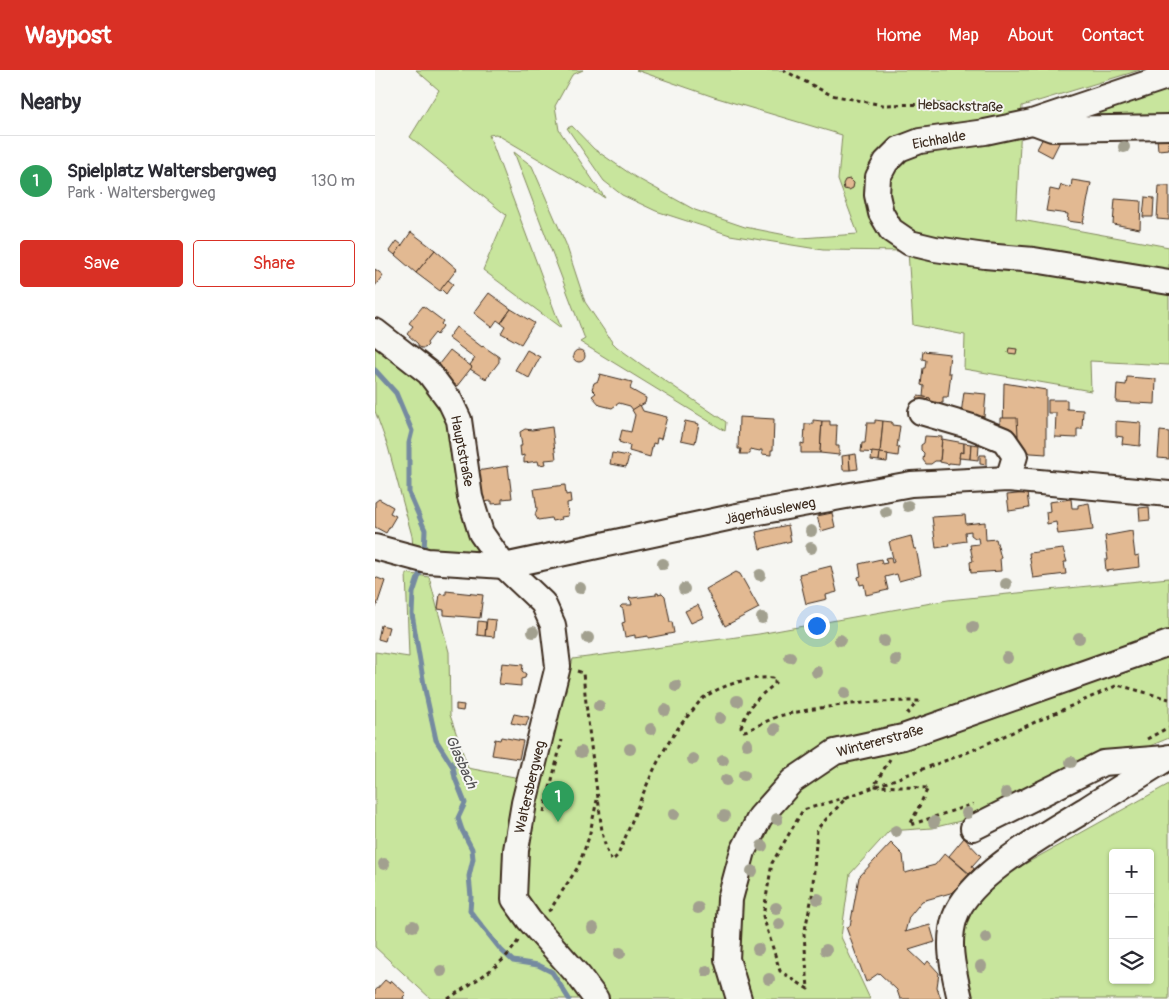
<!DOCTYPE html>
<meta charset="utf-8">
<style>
:root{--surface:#fff;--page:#f2f2f3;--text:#2b2b33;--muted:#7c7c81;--line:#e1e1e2;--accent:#d93025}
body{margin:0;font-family:Pangolin,sans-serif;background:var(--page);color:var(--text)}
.controls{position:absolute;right:15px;bottom:15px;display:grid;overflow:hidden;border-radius:5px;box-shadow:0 1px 4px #0004}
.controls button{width:45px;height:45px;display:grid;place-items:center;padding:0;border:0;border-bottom:1px solid var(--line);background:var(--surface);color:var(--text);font:25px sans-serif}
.you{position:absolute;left:441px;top:555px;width:18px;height:18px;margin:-12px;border:4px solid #fff;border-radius:50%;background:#1a73e8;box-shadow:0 0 0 8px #1a73e833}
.badge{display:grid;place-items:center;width:32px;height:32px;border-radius:50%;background:var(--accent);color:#fff;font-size:16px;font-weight:700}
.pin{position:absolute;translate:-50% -41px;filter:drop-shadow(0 1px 2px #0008)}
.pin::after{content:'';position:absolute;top:26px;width:18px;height:15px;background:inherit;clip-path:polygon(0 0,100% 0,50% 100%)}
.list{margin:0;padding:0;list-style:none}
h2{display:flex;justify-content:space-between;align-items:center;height:65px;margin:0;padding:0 20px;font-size:21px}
h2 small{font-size:16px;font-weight:400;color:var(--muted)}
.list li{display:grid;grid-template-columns:32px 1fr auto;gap:15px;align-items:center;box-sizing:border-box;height:90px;padding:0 20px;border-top:1px solid var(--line)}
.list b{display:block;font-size:19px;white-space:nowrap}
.list p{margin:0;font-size:16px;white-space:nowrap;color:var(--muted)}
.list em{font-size:16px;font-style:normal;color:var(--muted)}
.actions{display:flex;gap:10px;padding:15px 20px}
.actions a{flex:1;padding:11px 0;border:1px solid var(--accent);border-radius:5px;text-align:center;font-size:18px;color:var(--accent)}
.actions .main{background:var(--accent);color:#fff}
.icon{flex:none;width:28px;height:28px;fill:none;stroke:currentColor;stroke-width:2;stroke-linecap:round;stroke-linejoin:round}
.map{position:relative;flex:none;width:794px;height:929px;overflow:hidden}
header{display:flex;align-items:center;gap:30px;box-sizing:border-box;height:70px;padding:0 25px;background:var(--accent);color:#fff}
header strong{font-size:24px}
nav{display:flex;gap:28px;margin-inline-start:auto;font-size:18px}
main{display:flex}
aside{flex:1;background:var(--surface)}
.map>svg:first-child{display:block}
.green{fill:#c8e59d;stroke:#82885e;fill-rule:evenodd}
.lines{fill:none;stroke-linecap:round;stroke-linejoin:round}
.stream{stroke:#748aa0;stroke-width:5}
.building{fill:#e2b992;stroke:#3b2a1e}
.minor-casing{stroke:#3b2a1e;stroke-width:28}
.path{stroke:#3b2a1e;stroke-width:3;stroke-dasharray:4 4;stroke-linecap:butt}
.minor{stroke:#f6f6f2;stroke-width:24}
.tree{fill:#a2a08f}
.labels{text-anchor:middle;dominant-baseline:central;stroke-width:4;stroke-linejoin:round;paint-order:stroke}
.street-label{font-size:14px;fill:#3b2a1e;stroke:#f6f6f2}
.water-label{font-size:15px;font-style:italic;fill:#535254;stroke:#f6f6f2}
</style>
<header>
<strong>Waypost</strong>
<nav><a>Home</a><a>Map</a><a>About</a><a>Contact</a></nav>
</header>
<main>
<aside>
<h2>Nearby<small></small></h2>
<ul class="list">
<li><span class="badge" style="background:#2e9e5b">1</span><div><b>Spielplatz Waltersbergweg</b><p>Park · Waltersbergweg</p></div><em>130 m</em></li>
</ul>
<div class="actions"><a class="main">Save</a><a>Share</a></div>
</aside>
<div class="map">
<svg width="794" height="929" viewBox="0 0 794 929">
<rect width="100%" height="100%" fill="#f6f6f2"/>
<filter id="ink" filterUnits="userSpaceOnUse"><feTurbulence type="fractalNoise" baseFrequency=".02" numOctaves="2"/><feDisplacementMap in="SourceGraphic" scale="10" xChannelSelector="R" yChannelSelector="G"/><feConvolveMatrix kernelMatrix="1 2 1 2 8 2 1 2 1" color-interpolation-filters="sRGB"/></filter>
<g filter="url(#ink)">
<g class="green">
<path d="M41,0H208L197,5L180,36L184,60L230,128L121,64L114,65L186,258L108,200L131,145L35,67L64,20Z"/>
<path d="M261,0H765L647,36L641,149L794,177V295L715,291L716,321L589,299L590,265L538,255L533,181L448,180L355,165L281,141L247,125L229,111L192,58L197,56L219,79L260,107L320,140L370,157L426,168L483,164L463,110L467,65L339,27Z"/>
<path d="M794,16V52H683Z"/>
<path d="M139,82L157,96L191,174L210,232L237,272L242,277L267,295L351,352L350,361L205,272L210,269Z"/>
<path d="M0,264L74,332L119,486L38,477L37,466L13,377L0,341Z"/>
<path d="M31,503L54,507L74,582L75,645L93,698L165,712L198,589L384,564L573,530L794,508V668L606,746L557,758L514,761L475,804L466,867L495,929H56L0,877V582L34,587Z"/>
<path d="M794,714V929H593L587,880L590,856L602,833L632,804ZM738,783H775V910H738Z"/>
</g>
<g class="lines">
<g class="stream">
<path d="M0,300L21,323L37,361L34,373V423L50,460L49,481"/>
<path d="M45,502L38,523L37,544L49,615L61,670L78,697L80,708L90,733L83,748L87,760L97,779L98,789L94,806L96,827L95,841L126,880L138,891L163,895L177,902L194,929"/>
</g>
</g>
<g class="building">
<path d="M670,64L685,71L677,87L662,79Z"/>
<path d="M782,68H794V79L783,80Z"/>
<path d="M475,109L479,113L478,118L474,120L469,119L468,114L470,110Z"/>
<path d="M697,110L716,113L708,153L692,151L693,144L671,141L675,119L684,121L686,115L696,118Z"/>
<path d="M784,116H794V150L782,149Z"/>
<path d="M770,127L779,128L778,147H768Z"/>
<path d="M740,129L766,131L765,159L738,154Z"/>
<path d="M36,162L60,180L41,203L20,185Z"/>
<path d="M22,171L27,175L20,185L15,181Z"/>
<path d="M60,180L82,199L65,221L41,203Z"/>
<path d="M0,199L8,205L0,216Z"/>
<path d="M73,210L78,214L71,224L66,219Z"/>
<path d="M114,223L136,239L126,253L122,250L117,257L99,243Z"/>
<path d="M48,236L68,251L66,254L68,256L62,265L60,263L52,273L53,275L50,278H46L43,276V274L32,264L38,256L34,253Z"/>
<path d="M136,239L159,253L146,274L126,263L130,256L126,253Z"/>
<path d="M81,257L107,277L108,276L124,287V292L111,309L95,299L97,297L95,295L100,288L73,268Z"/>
<path d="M634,278L642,279L641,284L633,283Z"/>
<path d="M75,280L97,297L82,316L60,299Z"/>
<path d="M152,280L165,287L154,308L140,300Z"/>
<circle cx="204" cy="286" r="6"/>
<path d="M548,281L575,284L573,303H576L573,327H568V333L555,332V328L548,327L549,316L546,315L548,298H550L551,290L547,289Z"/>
<path d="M225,304L257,312L255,319L271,328L270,333L258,340L255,336L244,333L237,338L225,335L217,326L221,323L217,319L219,313L223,311Z"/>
<path d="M752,307L781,309L780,334L741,332L742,314L751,315Z"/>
<path d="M629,313L671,320V384L641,382L643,365L628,363Z"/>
<path d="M589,322L611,324L609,347L586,344Z"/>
<path d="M543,326L555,328L556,332L551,340L539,333Z"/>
<path d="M673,330H692V339L708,340L707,359H702V368L680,367L681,343H673Z"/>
<path d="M265,335L268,341L292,347L286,369L282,368L281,374L278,373L275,387L254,381L255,376L244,372L247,360L256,362L260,345L257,340Z"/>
<path d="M364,347L399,349L398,380H396V385L387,384V380H385V381L375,379V384H365L366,379H363Z"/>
<path d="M625,348H642L643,365H625Z"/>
<path d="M438,350L447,351L445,383H426V373L429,374L430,354H438Z"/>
<path d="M500,350L508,351L505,383L486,382L487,373H490L492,353H500Z"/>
<path d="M310,351L324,354L320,373L306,370Z"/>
<path d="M447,351H455V355H462L461,376H464V385L445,383Z"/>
<path d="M508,351L517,352V355L525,356L522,377H524L523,386L505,383Z"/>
<path d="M741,351L766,353L765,376L747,374L748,367L741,366Z"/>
<path d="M177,357L181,389L170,390L171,394L164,395L163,391L149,393V385L146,386L145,376H147L145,362L150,359L157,360Z"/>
<path d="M785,361L794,362V389L783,388Z"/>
<path d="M550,366L567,367L565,391H560L556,394H551L548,390L549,383L546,380V375L549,373Z"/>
<path d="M567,369L589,373V383L585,382L584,394L574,393V394L565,392Z"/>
<path d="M589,373L596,374L595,389L584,388L585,382L589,383Z"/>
<path d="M596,374L604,375L603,390L595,389Z"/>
<path d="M497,382L505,383L504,391L496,390Z"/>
<path d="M237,383L254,386L251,397L235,394Z"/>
<path d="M505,383L513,384L512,392L504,391Z"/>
<path d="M481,384L483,399L475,400L474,385Z"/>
<path d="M474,385L475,400H468L467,386Z"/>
<path d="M605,385H611V395L605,394Z"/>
<path d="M133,396L137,428L127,429V433L117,434V431L106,432L102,401Z"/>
<path d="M190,415L191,425L195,424L196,432L192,433L193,446L186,447L187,449L177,451L176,448L163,450L160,445L162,439L159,419Z"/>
<path d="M652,423L654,438L634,441L632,425Z"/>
<path d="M4,429L18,437L15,443L21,446L11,463L0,457V432Z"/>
<path d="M696,429L697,438H703V435L714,433L718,460L683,464L681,452L672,454L671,442L675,441L674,432Z"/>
<path d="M774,437L775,450L765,451L764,438Z"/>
<path d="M457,443L460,457L446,461L442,446Z"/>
<path d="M590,445L591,454L610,452L611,470L621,469L626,488H625L626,501L596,503L595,492L598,491L595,475L604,474L603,468H600L596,465V461L590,462L591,471L573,474L574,476L561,478L557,447Z"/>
<path d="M413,455L416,471L385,479L381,462Z"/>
<path d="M757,461L760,486L764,485L765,497L731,501L730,490H733L730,466Z"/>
<path d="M536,466L539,479L541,478L546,505L524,511L522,504L510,507L513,520L491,525L489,514L485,515L483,507L486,506L484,494L506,489L507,494L512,493L510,488L516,487L517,493L519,492L514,472Z"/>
<path d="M688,479L692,492H689L691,504L658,508L654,483Z"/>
<path d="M456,496L462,522L451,525L452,529L431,534L424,504Z"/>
<path d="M361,502L365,504L384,538L350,556L331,519Z"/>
<path d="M0,507L10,511L1,538H0Z"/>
<path d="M71,521L108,525L105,548L69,545V540L63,539L65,524L71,525Z"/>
<path d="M281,523H283V524L287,523L290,526L295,552H297L299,563L273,568V566L260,568V565L250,567L247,553L250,552L248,539L245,537L247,535H257L256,531L254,529L255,527L257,528L281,525Z"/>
<path d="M323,535L329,547L316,553L310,541Z"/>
<path d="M112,549L121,550L119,567L110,566Z"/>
<path d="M103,551L111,552L110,566L102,565Z"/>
<path d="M6,555L14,557L10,571L3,569Z"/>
<path d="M127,593L148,595L147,601L151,604L150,608L146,609V616L124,614Z"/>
<path d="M81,634L89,635L88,641L81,640Z"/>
<path d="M139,644L154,647L151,656L136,653Z"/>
<path d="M126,667L148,671L144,689L117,685L120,669L125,670Z"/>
<path d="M589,768L606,786L597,796L599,799L595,804L574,786Z"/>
<path d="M516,773L528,785L530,803L560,795L570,783L595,805L579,822L547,831L534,847L530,862L555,855L560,872L534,880L550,895L553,891L564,903L562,917L566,929H525L522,920L504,903L491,912L471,857L475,856L484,807Z"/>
<path d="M10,910L14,913L16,910L31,924L28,927L29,929H0V921Z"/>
</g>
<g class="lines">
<defs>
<g id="minor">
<path d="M794,6L657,52L610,62L545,71L524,79L511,92L503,107L502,125L506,143L516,160L535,173L560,179L610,186L659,190L794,212"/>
<path d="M661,53L677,59L794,57"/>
<path d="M0,261L54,303L75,331L84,350L95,427L106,463L129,496L168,533L178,555L183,596L149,733L141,780L139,829L154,850L204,906L221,929"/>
<path d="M546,342L597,357L629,370L640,386L633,409"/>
<path d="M0,477L52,491L129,496L362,446L536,414L633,409L794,424"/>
<path d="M598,758L728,693L791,688"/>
<path d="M364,929L352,889L355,829L368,781L385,747L417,711L460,682L528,667L794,573"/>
<path d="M585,929C579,902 571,874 580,847C594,806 674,762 710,740C738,722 766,705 794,687"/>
</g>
</defs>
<use href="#minor" class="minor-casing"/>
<g class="path">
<path d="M408,0L456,25L508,35L561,34L622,38"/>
<path d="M202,601L208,603C212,645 217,687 223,728C226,749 226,773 237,791L243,785C264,736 281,680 318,640C322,635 326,629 331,626C350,614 377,606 400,608V614C381,629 375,634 366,657L369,661C375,661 397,647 408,645C452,635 498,631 543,631L532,644"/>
<path d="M772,669L794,657"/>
<path d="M515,689L499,716L553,718L535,755L598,734"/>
<path d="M472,727L428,740L397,793L388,846L405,901L433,919L429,864L437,827L442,759L472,727L591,683L743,615L794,629"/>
<path d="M169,742L187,670"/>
<path d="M173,841L175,840L203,797L214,767L222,730"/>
<path d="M73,929C99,911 129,896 144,869"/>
</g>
<use href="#minor" class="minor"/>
</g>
<g class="tree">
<circle cx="749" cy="77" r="6"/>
<circle cx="533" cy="436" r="6"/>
<circle cx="511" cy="442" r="6"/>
<circle cx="436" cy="461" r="6"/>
<circle cx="436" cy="478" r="6"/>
<circle cx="288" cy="494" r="6"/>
<circle cx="385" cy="505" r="6"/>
<circle cx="631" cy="514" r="6"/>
<circle cx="205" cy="518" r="6"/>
<circle cx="309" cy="519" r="6"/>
<circle cx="387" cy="548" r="6"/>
<circle cx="598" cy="557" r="6"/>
<circle cx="158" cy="562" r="6"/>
<circle cx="213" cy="568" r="6"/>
<circle cx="704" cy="568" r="6"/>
<circle cx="465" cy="570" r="6"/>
<circle cx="509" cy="571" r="6"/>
<circle cx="415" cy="587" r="6"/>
<circle cx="632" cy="588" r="6"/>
<circle cx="521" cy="590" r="6"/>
<circle cx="442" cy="602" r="6"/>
<circle cx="301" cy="616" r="6"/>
<circle cx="470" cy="623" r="6"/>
<circle cx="362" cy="631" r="6"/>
<circle cx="224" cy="636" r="6"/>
<circle cx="290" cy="640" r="6"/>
<circle cx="345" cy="648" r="6"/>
<circle cx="276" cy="659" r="6"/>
<circle cx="400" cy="659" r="6"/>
<circle cx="372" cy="674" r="6"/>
<circle cx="255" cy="679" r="6"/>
<circle cx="206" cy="682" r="6"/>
<circle cx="318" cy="689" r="6"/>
<circle cx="348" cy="690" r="6"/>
<circle cx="696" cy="692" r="6"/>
<circle cx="369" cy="705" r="6"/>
<circle cx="351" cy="710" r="6"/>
<circle cx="631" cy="723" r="6"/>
<circle cx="592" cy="743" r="6"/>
<circle cx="299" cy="744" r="6"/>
<circle cx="349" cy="746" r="6"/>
<circle cx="402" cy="749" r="6"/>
<circle cx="559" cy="752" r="6"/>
<circle cx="521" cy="761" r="6"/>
<circle cx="387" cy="776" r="6"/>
<circle cx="9" cy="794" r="6"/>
<circle cx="377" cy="801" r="6"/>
<circle cx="443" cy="829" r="6"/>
<circle cx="323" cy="838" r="6"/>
<circle cx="401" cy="838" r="6"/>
<circle cx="404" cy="854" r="6"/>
<circle cx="38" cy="856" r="6"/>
<circle cx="218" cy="858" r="6"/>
<circle cx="611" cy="868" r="6"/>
<circle cx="383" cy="879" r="6"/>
<circle cx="451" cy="880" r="6"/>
<circle cx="245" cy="883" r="6"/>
<circle cx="606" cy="896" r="6"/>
<circle cx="66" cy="901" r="6"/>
<circle cx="332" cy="901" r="6"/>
<circle cx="394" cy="909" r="6"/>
</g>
</g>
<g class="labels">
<g class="street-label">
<text transform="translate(585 36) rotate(2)">Hebsackstraße</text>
<text transform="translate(564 70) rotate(-10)">Eichhalde</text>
<text transform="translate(87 381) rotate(79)">Hauptstraße</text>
<text transform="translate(395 441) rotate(-11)">Jägerhäusleweg</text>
<text transform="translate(505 671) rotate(-15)">Wintererstraße</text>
<text transform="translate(155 717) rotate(-77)">Waltersbergweg</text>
</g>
<g class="water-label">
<text transform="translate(86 692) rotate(66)">Glasbach</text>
</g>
</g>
</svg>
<div class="controls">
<button>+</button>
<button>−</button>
<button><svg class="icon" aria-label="layers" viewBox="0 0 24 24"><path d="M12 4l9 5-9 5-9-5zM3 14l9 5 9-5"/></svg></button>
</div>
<div class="you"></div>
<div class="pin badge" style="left:183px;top:752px;background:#2e9e5b">1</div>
</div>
</main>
